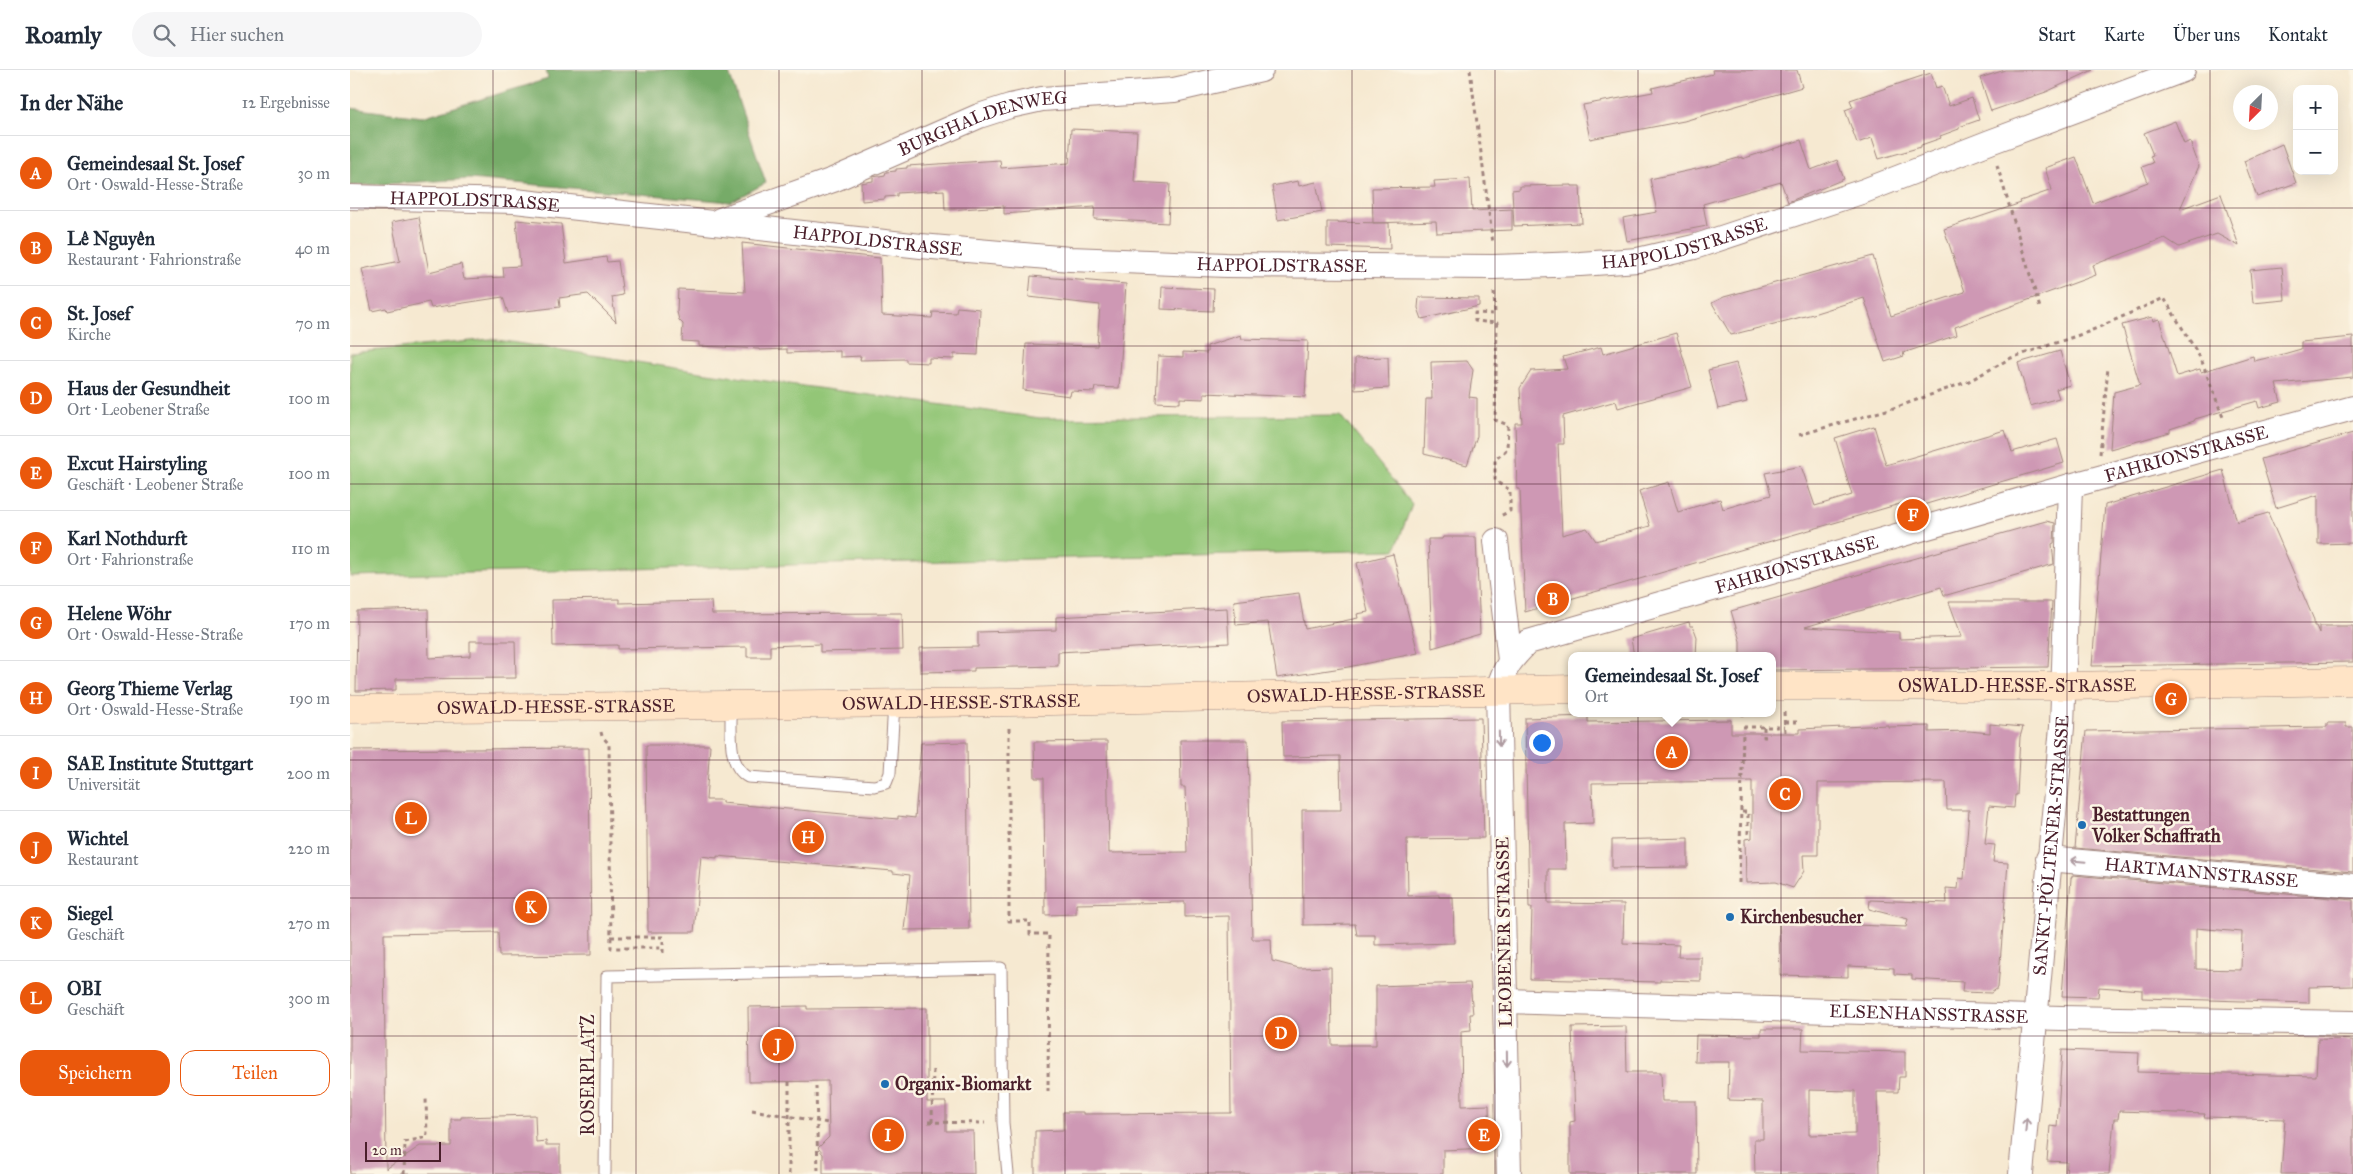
<!DOCTYPE html>
<html lang="de">
<meta charset="utf-8">
<style>
:root{--surface:#fff;--page:#f6f6f7;--text:#1f2937;--muted:#747a83;--line:#e0e1e3;--accent:#ea580c}
body{margin:0;font-family:"IM FELL Great Primer",serif;background:var(--page);color:var(--text)}
.controls{position:absolute;right:15px;top:15px;display:grid;overflow:hidden;border-radius:10px;box-shadow:0 5px 20px #0002}
.controls button{width:45px;height:45px;display:grid;place-items:center;padding:0;border:0;border-bottom:1px solid var(--line);background:var(--surface);color:var(--text);font:25px sans-serif}
.compass{position:absolute;left:1883px;top:15px;width:45px;height:45px;border-radius:50%;background:var(--surface);box-shadow:0 5px 20px #0002;rotate:204deg}
.scale{position:absolute;left:15px;bottom:12px;width:76px;box-sizing:border-box;padding-left:5px;border:2px solid #4a1f2b;border-top:0;font-size:14px;line-height:18px;white-space:nowrap;color:#4a1f2b;-webkit-text-stroke:4px #fcf5e5;paint-order:stroke}
.you{position:absolute;left:1191px;top:672px;width:18px;height:18px;margin:-12px;border:4px solid #fff;border-radius:50%;background:#1a73e8;box-shadow:0 0 0 8px #1a73e833}
.badge{display:grid;place-items:center;width:32px;height:32px;border-radius:50%;background:var(--accent);color:#fff;font-size:16px;font-weight:700}
.pin{position:absolute;translate:-50% -50%;border:2px solid #fff;box-shadow:0 1px 5px #0006}
.popup{position:absolute;left:1218px;top:582px;width:208px;height:65px;box-sizing:border-box;display:grid;place-content:center;border-radius:10px;background:var(--surface);filter:drop-shadow(0 1px 4px #0005);font-size:16px;white-space:nowrap;color:var(--muted)}
.popup b{font-size:19px;color:var(--text)}
.popup::after{content:'';position:absolute;left:50%;top:100%;margin-left:-10px;border:10px solid transparent;border-top-color:var(--surface)}
.list{margin:0;padding:0;list-style:none}
h2{display:flex;justify-content:space-between;align-items:center;height:65px;margin:0;padding:0 20px;font-size:21px}
h2 small{font-size:16px;font-weight:400;color:var(--muted)}
.list li{display:grid;grid-template-columns:32px 1fr auto;gap:15px;align-items:center;box-sizing:border-box;height:75px;padding:0 20px;border-top:1px solid var(--line)}
.list b{display:block;font-size:19px;white-space:nowrap}
.list p{margin:0;font-size:16px;white-space:nowrap;color:var(--muted)}
.list em{font-size:16px;font-style:normal;color:var(--muted)}
.actions{display:flex;gap:10px;padding:15px 20px}
.actions a{flex:1;padding:11px 0;border:1px solid var(--accent);border-radius:15px;text-align:center;font-size:18px;color:var(--accent)}
.actions .main{background:var(--accent);color:#fff}
.icon{flex:none;width:28px;height:28px;fill:none;stroke:currentColor;stroke-width:2;stroke-linecap:round;stroke-linejoin:round}
.map{position:relative;flex:none;width:2003px;height:1104px;overflow:hidden}
header{display:flex;align-items:center;gap:30px;box-sizing:border-box;height:70px;padding:0 25px;background:var(--surface);border-bottom:1px solid var(--line)}
header strong{font-size:24px}
nav{display:flex;gap:28px;margin-inline-start:auto;font-size:18px}
.search{width:350px;height:45px;background:var(--page);display:flex;align-items:center;gap:12px;box-sizing:border-box;padding:0 18px;border-radius:28px;color:var(--muted);font-size:19px}
main{display:flex}
aside{flex:1;background:var(--surface)}
.map>svg:first-child{display:block}
.green{fill:#93c677;stroke:#6e7251}
.forest{fill:#76ab68;stroke:#60654a}
.building{fill:#ce98b4;fill-rule:evenodd}
.lines{fill:none;stroke-linecap:round;stroke-linejoin:round}
.lane-casing{stroke:#a0847e;stroke-width:13}
.street-casing{stroke:#a0847e;stroke-width:26}
.secondary-casing{stroke:#a0847e;stroke-width:29}
.path{stroke:#a0847e;stroke-width:3;stroke-dasharray:4 4;stroke-linecap:butt}
.lane{stroke:#fff;stroke-width:11}
.street{stroke:#fff;stroke-width:24}
.secondary{stroke:#ffe4c6;stroke-width:28}
.oneway{stroke:#ae9aa0}
.grid{fill:none;stroke:#4a1f2b;stroke-width:1;stroke-opacity:0.55}
.poi-dot{fill:#1f6fb2;stroke:#fcf5e5;stroke-width:2}
.labels{text-anchor:middle;dominant-baseline:central;stroke-width:5;stroke-linejoin:round;paint-order:stroke}
.street-label{font-size:18px;fill:#4a1f2b;stroke:#fcf5e5}
.poi-label{font-size:18px;font-weight:bold;fill:#4a1f2b;stroke:#fcf5e5;text-anchor:start}
</style>
<header>
<strong>Roamly</strong>
<div class="search"><svg class="icon" aria-label="search" viewBox="0 0 24 24"><circle cx="10" cy="10" r="6"/><path d="M15 15l6 6"/></svg>Hier suchen</div>
<nav><a>Start</a><a>Karte</a><a>Über uns</a><a>Kontakt</a></nav>
</header>
<main>
<aside>
<h2>In der Nähe<small>12 Ergebnisse</small></h2>
<ul class="list">
<li><span class="badge">A</span><div><b>Gemeindesaal St. Josef</b><p>Ort · Oswald-Hesse-Straße</p></div><em>30 m</em></li>
<li><span class="badge">B</span><div><b>Lê Nguyên</b><p>Restaurant · Fahrionstraße</p></div><em>40 m</em></li>
<li><span class="badge">C</span><div><b>St. Josef</b><p>Kirche</p></div><em>70 m</em></li>
<li><span class="badge">D</span><div><b>Haus der Gesundheit</b><p>Ort · Leobener Straße</p></div><em>100 m</em></li>
<li><span class="badge">E</span><div><b>Excut Hairstyling</b><p>Geschäft · Leobener Straße</p></div><em>100 m</em></li>
<li><span class="badge">F</span><div><b>Karl Nothdurft</b><p>Ort · Fahrionstraße</p></div><em>110 m</em></li>
<li><span class="badge">G</span><div><b>Helene Wöhr</b><p>Ort · Oswald-Hesse-Straße</p></div><em>170 m</em></li>
<li><span class="badge">H</span><div><b>Georg Thieme Verlag</b><p>Ort · Oswald-Hesse-Straße</p></div><em>190 m</em></li>
<li><span class="badge">I</span><div><b>SAE Institute Stuttgart</b><p>Universität</p></div><em>200 m</em></li>
<li><span class="badge">J</span><div><b>Wichtel</b><p>Restaurant</p></div><em>220 m</em></li>
<li><span class="badge">K</span><div><b>Siegel</b><p>Geschäft</p></div><em>270 m</em></li>
<li><span class="badge">L</span><div><b>OBI</b><p>Geschäft</p></div><em>300 m</em></li>
</ul>
<div class="actions"><a class="main">Speichern</a><a>Teilen</a></div>
</aside>
<div class="map">
<svg width="2003" height="1104" viewBox="0 0 2003 1104">
<rect width="100%" height="100%" fill="#fcf5e5"/>
<filter id="ink" filterUnits="userSpaceOnUse"><feTurbulence type="fractalNoise" baseFrequency=".02" numOctaves="2"/><feDisplacementMap in="SourceGraphic" scale="10" xChannelSelector="R" yChannelSelector="G"/><feConvolveMatrix kernelMatrix="1 2 1 2 8 2 1 2 1" color-interpolation-filters="sRGB"/></filter>
<filter id="wash" filterUnits="userSpaceOnUse"><feTurbulence type="fractalNoise" baseFrequency=".0096" numOctaves="4" result="noise"/><feDisplacementMap in="SourceGraphic" scale="20" xChannelSelector="R" yChannelSelector="G"/><feGaussianBlur stdDeviation="1.12" result="paint"/><feColorMatrix in="noise" values="0 0 0 0 0 0 0 0 0 0 0 0 0 0 0 0 0 1.4 0 .05"/><feComposite in="paint" operator="in"/></filter>
<g filter="url(#wash)">
<rect width="100%" height="100%" fill="#f6e9d1"/>
<path class="green" d="M141,269L357,303L690,348L990,345L1062,434L1045,480L0,506V283Z"/>
<path class="forest" d="M196,0H378L416,113L380,132L120,109L0,116V38L72,47L198,9Z"/>
<g id="blocks">
<g class="building">
<path d="M1362,0H1447L1452,17L1334,51L1240,69L1233,35L1303,22L1302,18L1363,4Z"/>
<path d="M1655,0H1743L1696,22L1641,41L1630,8Z"/>
<path d="M1581,3L1586,18L1592,16L1599,36L1622,28L1629,50L1609,57V59L1590,66L1591,68L1571,75V77L1529,89L1522,68L1507,73L1495,40L1503,37L1500,30Z"/>
<path d="M1825,51L1834,74L1840,71L1849,96L1830,139L1871,124L1889,176L1867,164L1829,177L1815,168L1743,195L1746,205L1605,257L1607,265L1553,283L1554,286L1535,292L1514,228L1463,244L1381,265L1362,233L1374,227L1523,186L1541,246L1615,222L1594,159L1671,133L1670,131L1702,120L1695,98L1726,87L1743,133L1798,112L1792,97L1803,93L1800,86L1803,85L1794,63Z"/>
<path d="M721,59L787,62L784,112L820,114L818,153L744,149L745,137L654,144V136L595,140L594,120L547,123V126L535,127V129L512,131L511,113L523,111V107L535,105L536,102L546,101V99L557,98V96L650,90L651,98L719,93Z"/>
<path d="M1451,70L1461,100L1487,90L1494,109L1438,132L1431,112L1353,134L1357,156L1277,171L1273,148L1307,142L1300,109L1360,96L1392,87V89Z"/>
<path d="M1932,74L1946,113L1907,127L1894,91Z"/>
<path d="M1120,109L1122,141L1162,139V160L1087,163L1086,151L1023,153L1022,118L1085,117L1084,111Z"/>
<path d="M948,111L949,116L966,112L972,142L928,150L922,116Z"/>
<path d="M1222,115V116H1230L1232,153L1164,156L1162,120L1170,119V116Z"/>
<path d="M69,147L79,202L111,194L114,209L154,207L153,197L170,196L166,150L211,154L216,193L256,187L257,192L268,191L273,225L262,227L266,252L238,224L209,228L210,237L158,243L153,227L81,238L79,232L37,241L36,238L22,241L12,199L50,191L42,152Z"/>
<path d="M977,152L1039,153L1040,179L977,177Z"/>
<path d="M392,173L530,188L532,245L582,248L583,242L606,243L607,237L630,239L628,285L604,284V289L579,288V293L556,292V289L510,290L511,286L490,287V281L437,283V279L409,280V279L349,276V272L332,271L333,254L329,250L327,242L328,219L395,222Z"/>
<path d="M1932,197L1935,230L1903,233L1900,200Z"/>
<path d="M681,206L776,214L769,318L745,317L744,322L721,321L720,326L673,320L676,274L747,276L750,235L679,227Z"/>
<path d="M812,217L864,219L863,241L811,239Z"/>
<path d="M1069,227L1129,228V236L1072,249L1068,238Z"/>
<path d="M1802,247L1803,251L1809,249L1827,306L1850,299L1851,302L1903,286L1904,291L1930,285L1951,279V272L2003,267V307L1926,314L1931,332L1909,338L1907,331L1845,349L1844,351L1820,359V362L1760,379L1764,322L1790,315L1772,255Z"/>
<path d="M1326,263L1342,317L1268,338L1266,331L1213,346L1214,374H1208L1212,465L1237,458L1246,471L1300,456L1289,421L1319,412L1328,442L1370,429L1373,439L1421,425L1415,403L1451,396L1465,436L1502,425L1485,368L1524,356L1536,395L1655,360L1662,382L1707,369L1714,393L1563,438L1560,431L1175,542L1170,419H1167L1165,353H1172L1170,318L1181,301L1217,299L1213,287L1251,277L1253,284Z"/>
<path d="M891,265L892,269L958,271L955,327L854,323V329L830,328V333L806,332L808,286L833,287V282L857,283V276Z"/>
<path d="M1710,281L1720,315L1706,319L1709,328L1680,336L1668,293Z"/>
<path d="M1038,287L1039,318L1005,320V288Z"/>
<path d="M1117,291L1123,300L1119,327L1127,328V366L1117,395L1074,384L1076,329H1082L1081,292Z"/>
<path d="M1386,293L1397,332L1368,339L1358,300Z"/>
<path d="M2003,363V473L1968,474V425L1926,438L1911,389Z"/>
<path d="M1873,400L1887,452L1918,443L1964,550V556H1966L1969,563V556H2003V592L1742,596L1755,435Z"/>
<path d="M1696,451L1705,453L1704,473L1702,474L1704,494L1597,525H1594L1591,517L1455,557L1549,562V569L1612,567L1599,532H1702L1698,597L1422,600V586H1390V571L1381,541Z"/>
<path d="M1093,467H1126L1130,564L1082,578L1078,469H1092Z"/>
<path d="M1043,484L1068,583L998,597L927,608L918,552L886,555L884,531L949,523L955,559L1008,548L1007,544L1018,542L1007,493Z"/>
<path d="M269,529V533L361,531L362,544L552,543L553,580L470,582V574L420,576V587H397V577L268,579V575L203,576L202,530Z"/>
<path d="M877,538L879,573L708,582V596L624,598V601L570,602V578L628,577V562L706,560V547Z"/>
<path d="M78,539L79,588L120,586V571H165L166,608L46,609V620L6,621L7,541Z"/>
<path d="M1339,552L1340,556H1343L1347,567L1346,586H1284L1281,569Z"/>
<path d="M1238,646V652L1381,650V663H1450V659L1538,655V657L1579,656V662L1619,661L1640,663V654L1673,657L1670,667L1667,725H1665L1664,738L1639,736L1635,774L1645,775L1643,792L1658,793L1648,918L1641,923L1612,922L1613,912L1562,909V905L1544,904V898L1498,896V907L1430,905L1429,852L1556,857L1558,849L1519,839L1520,830L1597,833L1596,818L1608,819L1609,808L1614,809L1619,740H1597L1596,712L1468,713V785H1453L1454,801L1443,818L1426,812L1396,813L1395,769L1402,768V711L1242,713L1243,753L1215,754L1216,799H1198V833L1274,834L1273,873L1329,875L1328,887H1351V911L1310,910V912L1180,909L1182,838H1179L1175,648Z"/>
<path d="M1131,648L1134,768L1057,769L1058,826L1089,825V827H1103L1104,873L1025,875V865H1007L1005,854L953,855L952,740H991L990,686L933,687L932,651Z"/>
<path d="M1977,653H1996V657H2003V802L1725,778L1736,661L1977,657Z"/>
<path d="M830,670H898L902,869H921L922,891L949,898L981,897L982,975H1026V916L1120,913L1123,944H1120L1121,960L1111,961L1112,1036L1139,1035L1140,1078L1093,1080V1104H685V1061L713,1060V1042H733V1044L881,1043L879,846L835,847V832L726,834V844L695,845L694,708H685L684,672L757,671L759,783L837,782L835,717H831Z"/>
<path d="M617,672L619,859L554,860L560,805L543,803V801L367,786V788L351,786L344,862H298L296,675H360L356,730H372V733L548,749V746L565,748L571,673Z"/>
<path d="M239,678L241,885L149,886L148,862L34,864L36,1099L70,1076H101V1049H111V1047L185,1045L186,1072L196,1071V1075H210V1104H0V680Z"/>
<path d="M1338,768V797L1262,798V770Z"/>
<path d="M1723,805L2003,830V916L1959,917V933L1792,928V920L1749,917L1748,927L1712,926L1721,808ZM1846,858L1892,862L1891,900L1846,899Z"/>
<path d="M457,936V939L577,938V1032H596V1061H623L624,1104H473V1084L468,1078L479,1067L478,1011L399,1012L398,937Z"/>
<path d="M1276,956L1277,1002H1311L1312,1031H1346L1347,1104H1220V1052L1225,1051L1222,957Z"/>
<path d="M1411,959H1453L1452,980L1555,982V1007H1549L1548,1022H1527L1529,1104H1405L1404,1069H1413V1031L1378,1030L1379,992H1345L1346,965L1411,966ZM1459,1020L1505,1021V1064L1459,1065Z"/>
<path d="M1968,969L2003,970V1104H1931L1935,1049L1854,1047L1855,1044L1769,1041L1768,1049H1764L1759,1104H1716L1717,1092L1697,1091L1700,1056L1707,1057L1712,980L1789,983L1788,1002L1966,1006Z"/>
</g>
</g>
</g>
<g filter="url(#ink)">
<use href="#blocks" fill-opacity="0" stroke="#a0847e" stroke-width="1"/>
<g class="lines">
<defs>
<g id="lane">
<path d="M381,635C382,658 376,695 398,707L524,716L536,713L540,703L544,633"/>
<path d="M255,1104L257,906L651,898L653,1053L658,1104"/>
</g>
<g id="street">
<path id="s1" d="M0,127L165,131L571,176L720,189L876,195L1143,197L1230,194L1288,190L1344,177L1514,121L1640,72L1833,0"/>
<path id="s2" d="M370,150L483,110L629,46L660,36L692,29L824,20L911,0"/>
<path d="M1146,471L1160,590"/>
<path id="s3" d="M1698,789L2003,816"/>
<path id="s4" d="M1155,931L1711,948L2003,953"/>
<path id="s5" d="M1159,1104L1148,620C1154,597 1162,588 1178,572L1720,416L2003,338"/>
<path id="s6" d="M1671,1104L1712,657L1720,416"/>
</g>
<g id="secondary">
<path id="s7" d="M1422,616H1714L2003,611"/>
<path id="s8" d="M0,639L659,632L1222,619"/>
</g>
</defs>
<use href="#lane" class="lane-casing"/>
<use href="#street" class="street-casing"/>
<use href="#secondary" class="secondary-casing"/>
<g class="path">
<path d="M1120,0L1143,173"/>
<path d="M1647,95L1690,238"/>
<path d="M1144,222L1145,244L1125,243V251L1147,253L1145,350L1158,355L1157,379L1145,390V411L1160,420V441L1150,446"/>
<path d="M1449,365L1547,337L1619,311L1661,288L1738,262L1814,228L1851,289L1874,350"/>
<path d="M1750,384L1758,297"/>
<path d="M1434,642L1435,663"/>
<path d="M1393,643V646"/>
<path d="M1435,652H1450"/>
<path d="M1393,657H1435"/>
<path d="M1414,657V667H1417"/>
<path d="M659,658V851H680V864H699L698,1021"/>
<path d="M251,662L252,666L259,674L261,878H313"/>
<path d="M1392,742H1398V769"/>
<path d="M1389,813L1393,663"/>
<path d="M261,867H313V887"/>
<path d="M466,1016L468,1104"/>
<path d="M402,1040L478,1053"/>
<path d="M578,1052L635,1053"/>
<path d="M582,1052L583,997"/>
<path d="M54,1104L55,1072L77,1067L76,1028"/>
<path d="M439,1104V1012"/>
</g>
<use href="#lane" class="lane"/>
<use href="#street" class="street"/>
<use href="#secondary" class="secondary"/>
</g>
<defs><path id="oneway-shaft" d="M-6 0H5M1.5-3L5.5 0L1.5 3" fill="none" stroke-width="1.6" stroke-linecap="round" stroke-linejoin="round" transform="scale(1.25)"/></defs>
<g class="oneway">
<use href="#oneway-shaft" transform="translate(1149 669) rotate(89)"/>
<use href="#oneway-shaft" transform="translate(1728 791) rotate(-175)"/>
<use href="#oneway-shaft" transform="translate(1157 989) rotate(89)"/>
<use href="#oneway-shaft" transform="translate(1676 1055) rotate(-85)"/>
</g>
</g>
<path class="grid" d="M143,0V1104M286,0V1104M429,0V1104M572,0V1104M715,0V1104M858,0V1104M1002,0V1104M1145,0V1104M1288,0V1104M1431,0V1104M1574,0V1104M1717,0V1104M1860,0V1104M0,138H2003M0,276H2003M0,414H2003M0,552H2003M0,690H2003M0,828H2003M0,966H2003"/>
<g class="poi-dot">
<circle cx="1732" cy="755" r="5"/>
<circle cx="1380" cy="847" r="5"/>
<circle cx="535" cy="1014" r="5"/>
</g>
<g class="labels">
<g class="street-label">
<text stroke="none"><textPath href="#s2" startOffset="281">BURGHALDENWEG</textPath></text>
<text stroke="none"><textPath href="#s1" startOffset="125">HAPPOLDSTRASSE</textPath></text>
<text stroke="none"><textPath href="#s1" startOffset="530">HAPPOLDSTRASSE</textPath></text>
<text stroke="none"><textPath href="#s1" startOffset="1340">HAPPOLDSTRASSE</textPath></text>
<text stroke="none"><textPath href="#s1" startOffset="935">HAPPOLDSTRASSE</textPath></text>
<text stroke="none"><textPath href="#s5" startOffset="1226">FAHRIONSTRASSE</textPath></text>
<text stroke="none"><textPath href="#s5" startOffset="821">FAHRIONSTRASSE</textPath></text>
<text stroke="none"><textPath href="#s7" startOffset="245">OSWALD-HESSE-STRASSE</textPath></text>
<text stroke="none"><textPath href="#s8" startOffset="1016">OSWALD-HESSE-STRASSE</textPath></text>
<text stroke="none"><textPath href="#s8" startOffset="611">OSWALD-HESSE-STRASSE</textPath></text>
<text stroke="none"><textPath href="#s8" startOffset="206">OSWALD-HESSE-STRASSE</textPath></text>
<text stroke="none"><textPath href="#s6" startOffset="330">SANKT-PÖLTENER-STRASSE</textPath></text>
<text stroke="none"><textPath href="#s3" startOffset="154">HARTMANNSTRASSE</textPath></text>
<text transform="translate(1154 862) rotate(-91)">LEOBENER STRASSE</text>
<text stroke="none"><textPath href="#s4" startOffset="424">ELSENHANSSTRASSE</textPath></text>
<text transform="translate(238 1005) rotate(-90)">ROSERPLATZ</text>
</g>
<g class="poi-label">
<text x="1742" y="745">Bestattungen<tspan x="1742" dy="21">Volker Schaffrath</tspan></text>
<text x="1390" y="847">Kirchenbesucher</text>
<text x="545" y="1014">Organix-Biomarkt</text>
</g>
</g>
</svg>
<div class="controls">
<button>+</button>
<button>−</button>
</div>
<svg class="compass" viewBox="-18 -18 36 36"><path d="M0-13l5 13h-10z" fill="#e53935"/><path d="M0 13l5-13h-10z" fill="#747a83"/></svg>
<div class="scale">20 m</div>
<div class="you"></div>
<div class="pin badge" style="left:1322px;top:682px">A</div>
<div class="popup"><b>Gemeindesaal St. Josef</b>Ort</div>
<div class="pin badge" style="left:1203px;top:529px">B</div>
<div class="pin badge" style="left:1435px;top:724px">C</div>
<div class="pin badge" style="left:931px;top:963px">D</div>
<div class="pin badge" style="left:1134px;top:1065px">E</div>
<div class="pin badge" style="left:1563px;top:445px">F</div>
<div class="pin badge" style="left:1821px;top:629px">G</div>
<div class="pin badge" style="left:458px;top:767px">H</div>
<div class="pin badge" style="left:538px;top:1065px">I</div>
<div class="pin badge" style="left:428px;top:975px">J</div>
<div class="pin badge" style="left:181px;top:837px">K</div>
<div class="pin badge" style="left:61px;top:748px">L</div>
</div>
</main>
